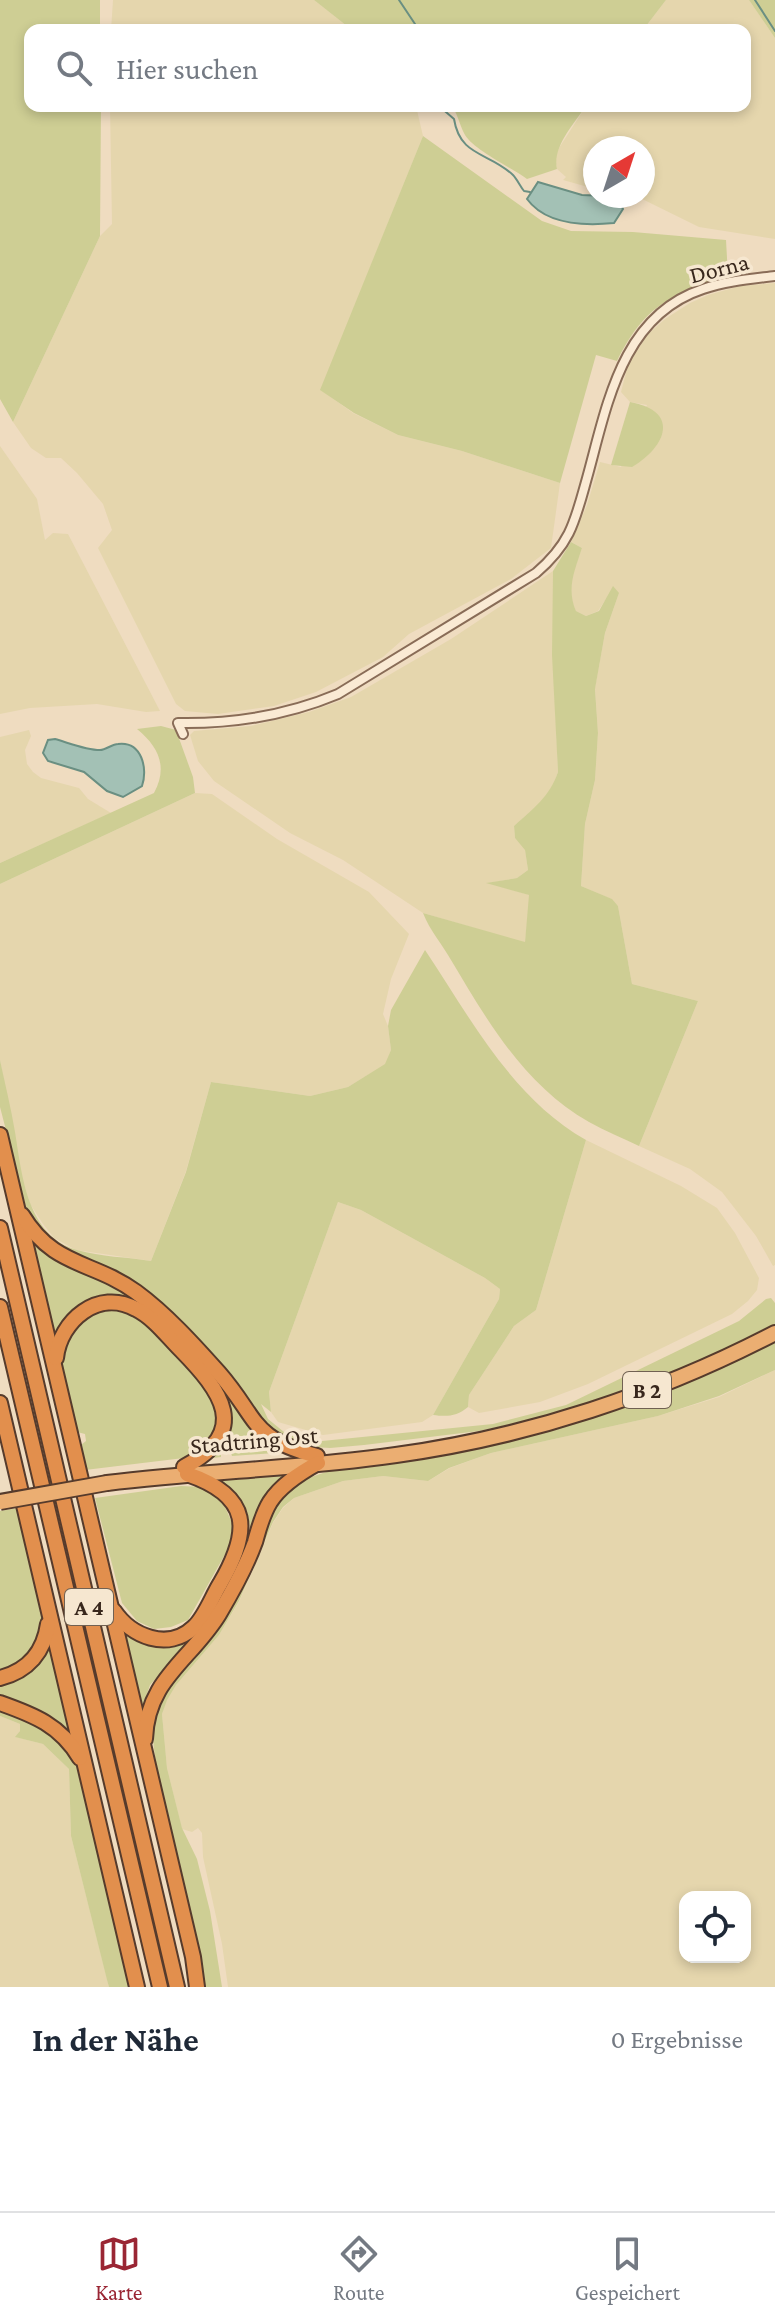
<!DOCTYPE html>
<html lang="de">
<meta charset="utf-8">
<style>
:root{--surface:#fff;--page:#f2f2f3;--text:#1f2937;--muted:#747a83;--line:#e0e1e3;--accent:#9a2634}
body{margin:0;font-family:"Crimson Pro",serif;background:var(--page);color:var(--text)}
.controls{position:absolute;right:24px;bottom:24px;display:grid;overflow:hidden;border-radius:16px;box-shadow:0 4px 12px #0003}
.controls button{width:72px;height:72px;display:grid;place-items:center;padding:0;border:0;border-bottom:2px solid var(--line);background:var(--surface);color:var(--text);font:40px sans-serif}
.compass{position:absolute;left:583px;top:136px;width:72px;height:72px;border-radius:50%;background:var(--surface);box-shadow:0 4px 12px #0003;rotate:39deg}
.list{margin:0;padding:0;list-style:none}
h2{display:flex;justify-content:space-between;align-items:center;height:104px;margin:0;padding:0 32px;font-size:34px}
h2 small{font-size:26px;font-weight:400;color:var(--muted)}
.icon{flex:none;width:44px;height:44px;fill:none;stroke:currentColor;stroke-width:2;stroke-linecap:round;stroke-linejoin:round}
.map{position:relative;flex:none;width:775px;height:1987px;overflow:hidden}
.search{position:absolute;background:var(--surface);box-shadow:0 4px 12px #0003;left:24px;right:24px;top:24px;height:88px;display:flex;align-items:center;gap:20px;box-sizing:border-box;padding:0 28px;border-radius:16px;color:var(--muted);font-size:30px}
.sheet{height:224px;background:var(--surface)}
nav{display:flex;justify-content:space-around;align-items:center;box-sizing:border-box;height:112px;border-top:2px solid var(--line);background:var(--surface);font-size:22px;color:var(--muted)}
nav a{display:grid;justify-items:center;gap:4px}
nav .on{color:var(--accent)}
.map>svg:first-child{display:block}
.farmland{fill:#e5d6ad;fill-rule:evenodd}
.green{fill:#cece94}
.water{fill:#a3c1b5;stroke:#6a8f82;stroke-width:2}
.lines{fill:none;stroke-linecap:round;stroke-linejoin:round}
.stream{stroke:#6a8f82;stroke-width:2}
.minor-casing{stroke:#896c57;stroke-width:12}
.trunk-casing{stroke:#563b2c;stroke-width:18}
.motorway-casing{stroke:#563b2c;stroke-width:18}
.minor{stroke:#faead4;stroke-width:8}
.trunk{stroke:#ebae72;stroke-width:14}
.motorway{stroke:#e28f4d;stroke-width:14}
.trunk-bridge-casing{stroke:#563b2c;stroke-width:18;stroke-linecap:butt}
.trunk-bridge{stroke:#ebae72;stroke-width:14}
.labels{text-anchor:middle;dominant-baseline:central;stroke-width:7;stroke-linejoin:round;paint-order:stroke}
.shield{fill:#f6e7d0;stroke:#716152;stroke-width:2}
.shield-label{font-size:22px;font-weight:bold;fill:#38271c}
.street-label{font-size:24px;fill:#38271c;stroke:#f6e7d0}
</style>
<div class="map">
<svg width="775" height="1987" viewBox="0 0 775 1987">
<rect width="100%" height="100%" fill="#efdcc0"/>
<g class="farmland">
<path d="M113,0H314L352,30H111Z"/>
<path d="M666,0H749L775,38V239L699,227L636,196H643V148H595V189L563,180L566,177L557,169L555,159L559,148L586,106H745V30H643Z"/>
<path d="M110,106H416L423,136L321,390L353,413L398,435L462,451L560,483L551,548L511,579L409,634L383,657L316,692L274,706L218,714L185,711L176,704L98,548L112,530L103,504L77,473L61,458H46L31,448L13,422L100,236L112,224Z"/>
<path d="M775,283V1265L773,1266L756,1236L722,1192L690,1169L639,1146L698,1001L632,984L618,906L611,899L581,886L585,824L595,780L598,733L595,688L605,633L619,593L606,599L598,611L586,616L576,611L570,598L572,576L582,548L571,542L587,505L600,462L621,467L647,405L630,402L621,392L628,365L647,335L665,319L690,303L708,295L740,286Z"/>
<path d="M0,446L37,499L45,540L53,533L68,534L160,711L146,712L97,704L30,708L0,714Z"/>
<path d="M553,571V655L558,772L553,786L540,803L514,826L515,838L525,849L528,870L517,878L488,883L530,895L525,943L423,913L343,860L290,833L214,781L198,761L190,735L194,731L251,726L309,712L351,697L451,639Z"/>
<path d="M29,730L31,736L25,750L27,764L33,772L41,778L79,788L88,799L111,813L0,863V737Z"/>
<path d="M195,793L212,794L277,839L369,892L409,934L391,979L383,1014L388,1026L391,1050L386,1064L348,1087L310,1096L211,1082L186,1171L151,1261L76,1250L54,1238L43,1224L30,1204L21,1174L0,1060V884Z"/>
<path d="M586,1140L681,1186L717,1208L735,1233L759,1278L757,1290L748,1301L732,1314L588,1384L540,1402L479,1413L468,1407L469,1395L514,1326L536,1310Z"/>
<path d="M338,1202L361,1210L485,1278L500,1289L499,1299L433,1415L422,1422L323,1435L278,1422L271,1412L269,1392Z"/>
<path d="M775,1370V1987H228L222,1944L203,1857L202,1833L198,1828L192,1832L182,1829L167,1768L162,1714L166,1700L176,1685L219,1635L239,1602L273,1523L283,1508L294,1498L343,1481L383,1476L428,1481L450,1468L491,1453L658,1416L719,1397ZM685,1897H745V1957H685Z"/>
<path d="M0,1716L20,1724V1731L16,1737L43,1744L69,1769L71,1836L109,1987H0Z"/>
</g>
<g class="green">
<path d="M0,0H100V30H30V106H101L100,236L13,422L0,399Z"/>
<path d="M314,0H666L643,30H352Z"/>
<path d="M749,0H775V38Z"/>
<path d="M452,106H586C574,124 552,147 557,169L527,179C512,168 474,150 465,135C460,126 458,115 452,106Z"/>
<path d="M423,136L542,221L571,231L633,232L726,240L728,276C670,295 645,305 617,361L596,355L560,483L462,451L398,435L354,413L320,390Z"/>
<path d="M630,402C680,411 667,446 632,467L611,465Z"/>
<path d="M571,542L582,548C575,570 566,588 576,611L586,616L599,611L613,586L619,593L605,633L595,689L598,733L595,780L585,824L581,886L612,899L618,906L632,984L698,1001L639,1146C623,1138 605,1131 589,1122C525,1086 488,1022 451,960C442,944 430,931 423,913L525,942L529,895L486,883L517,878L528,870L525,850L515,838L514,826C533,809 550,796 558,772L552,655L553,571Z"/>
<path d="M161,726L176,730L193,777L195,793L0,884V863L154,793C168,767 159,747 137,729Z"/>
<path d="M425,950C471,1019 512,1098 586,1140L536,1310L514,1326L469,1395L468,1407C457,1416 448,1417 433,1415L499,1299L500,1289L485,1278L361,1210L338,1202L269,1392L271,1412L261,1404L268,1419L284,1432L322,1441L493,1424L566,1405L739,1321L766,1299L771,1298L775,1303V1328L706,1361L601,1400L556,1414L479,1431L364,1445L330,1448L297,1446L262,1425L165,1311L56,1248L28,1215L0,1107V1060C5,1084 11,1108 15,1132C22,1175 27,1236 77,1250C101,1257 127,1257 151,1261L186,1172L211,1082L310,1096L348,1087L385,1064L391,1050L388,1026L391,1010Z"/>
<path d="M30,1235L138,1297L288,1452L232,1456L231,1453L221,1454V1457L205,1459L228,1412L157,1320L114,1298L56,1338H52L43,1301L47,1299L45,1289H41Z"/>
<path d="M112,1307L146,1320L208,1386L219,1417L210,1444L192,1457L85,1470L81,1445L86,1441L85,1434L77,1432L61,1361L62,1347L79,1319Z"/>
<path d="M775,1342V1370L719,1396L658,1416L491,1453L449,1468L428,1481L383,1476L343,1481L294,1498L283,1507L273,1522L239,1601L219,1635L176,1685L167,1700L162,1714L167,1768L182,1828L197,1859L210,1911L222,1987H202L157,1769C149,1723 152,1711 178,1672L279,1497C321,1459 382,1467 435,1457C489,1446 553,1429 606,1412C665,1393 720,1368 775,1342Z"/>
<path d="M297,1472L257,1517L250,1533C251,1510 236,1495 220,1480Z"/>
<path d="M181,1486L203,1487L223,1502L232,1523V1542L188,1620L171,1627L154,1629L137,1621L122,1603L95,1498Z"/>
<path d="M18,1508L44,1620L38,1649L0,1675V1511Z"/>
<path d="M125,1634C152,1647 161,1648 190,1640L150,1685L143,1706Z"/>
<path d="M51,1639L75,1743L0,1697V1682Z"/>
<path d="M0,1708C31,1717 61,1734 76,1764L133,1987H109L107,1980L71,1836L69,1769L43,1744L15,1737L20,1731V1724L0,1716Z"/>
</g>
<g class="water">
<path d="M538,182L582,195L607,196L618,200L623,209L614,223C584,226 546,225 527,199Z"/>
<path d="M55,739C69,743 86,750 100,750C106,750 112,744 118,744C142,741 148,769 142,786L123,797L107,791L84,772L48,761L43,753L48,740Z"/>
</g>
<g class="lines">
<g class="stream">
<path d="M399,0L419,30"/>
<path d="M755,0L775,31"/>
<path d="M439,106L454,119C460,157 489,152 513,175C517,179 520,186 524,191L530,192"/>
</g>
<defs>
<path id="minor" d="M183,734L178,723C232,724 288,715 338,694L536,573C571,543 575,521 587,478C607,406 621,316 703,289C726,281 751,279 775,276"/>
<path id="trunk" d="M107,1483C203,1471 300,1469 396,1455C527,1437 658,1394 775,1333"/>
<g id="motorway">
<path d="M0,1135L193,1957L197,1987"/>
<path d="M22,1215C54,1268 92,1260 136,1292C166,1314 194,1345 219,1373C259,1419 249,1438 317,1456"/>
<path d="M0,1228L177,1987"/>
<path d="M0,1307L160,1987"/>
<path d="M56,1358C60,1321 98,1288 136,1309C154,1318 167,1336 181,1350C221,1391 252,1431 184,1467"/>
<path d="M0,1403L137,1987"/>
<path d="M114,1611C131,1636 168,1652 194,1627C205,1617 212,1597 220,1584C251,1531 252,1496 187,1474"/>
<path d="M0,1678C28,1671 44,1652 48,1624"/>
<path d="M0,1703C34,1715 60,1725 80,1758"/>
<path d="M145,1739C147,1679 191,1660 219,1614C232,1592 246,1567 255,1542C259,1528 262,1515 270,1502C281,1485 300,1473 318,1463"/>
</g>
</defs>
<use href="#minor" class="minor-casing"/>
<use href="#trunk" class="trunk-casing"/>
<use href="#motorway" class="motorway-casing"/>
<use href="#minor" class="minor"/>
<use href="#trunk" class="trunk"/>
<use href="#motorway" class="motorway"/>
<defs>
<path id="trunk-bridge" d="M0,1502L107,1483"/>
</defs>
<use href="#trunk-bridge" class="trunk-bridge-casing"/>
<use href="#trunk-bridge" class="trunk-bridge"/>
</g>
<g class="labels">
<g class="shield">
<rect x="623" y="1372" width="48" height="36" rx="6"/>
<rect x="65" y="1589" width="48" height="36" rx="6"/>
</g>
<g class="shield-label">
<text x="647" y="1390">B 2</text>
<text x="89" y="1607">A 4</text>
</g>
<g class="street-label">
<text transform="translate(719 268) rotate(-14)">Dorna</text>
<text transform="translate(254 1440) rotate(-5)">Stadtring Ost</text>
</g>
</g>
</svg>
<div class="controls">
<button><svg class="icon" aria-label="locate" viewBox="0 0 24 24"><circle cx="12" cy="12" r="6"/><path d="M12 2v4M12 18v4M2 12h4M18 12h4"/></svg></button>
</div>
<svg class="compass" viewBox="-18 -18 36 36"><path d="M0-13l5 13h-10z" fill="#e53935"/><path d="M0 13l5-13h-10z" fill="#747a83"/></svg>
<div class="search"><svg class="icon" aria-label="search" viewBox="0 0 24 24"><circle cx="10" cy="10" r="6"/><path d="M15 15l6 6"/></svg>Hier suchen</div>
</div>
<section class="sheet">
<h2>In der Nähe<small>0 Ergebnisse</small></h2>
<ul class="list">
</ul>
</section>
<nav>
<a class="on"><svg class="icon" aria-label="map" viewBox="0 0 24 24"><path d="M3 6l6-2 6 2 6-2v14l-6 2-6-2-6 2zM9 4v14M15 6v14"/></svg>Karte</a>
<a><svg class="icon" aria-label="directions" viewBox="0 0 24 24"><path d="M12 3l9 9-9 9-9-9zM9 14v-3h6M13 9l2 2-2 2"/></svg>Route</a>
<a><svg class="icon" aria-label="saved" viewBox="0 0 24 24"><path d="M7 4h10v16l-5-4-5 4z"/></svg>Gespeichert</a>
</nav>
